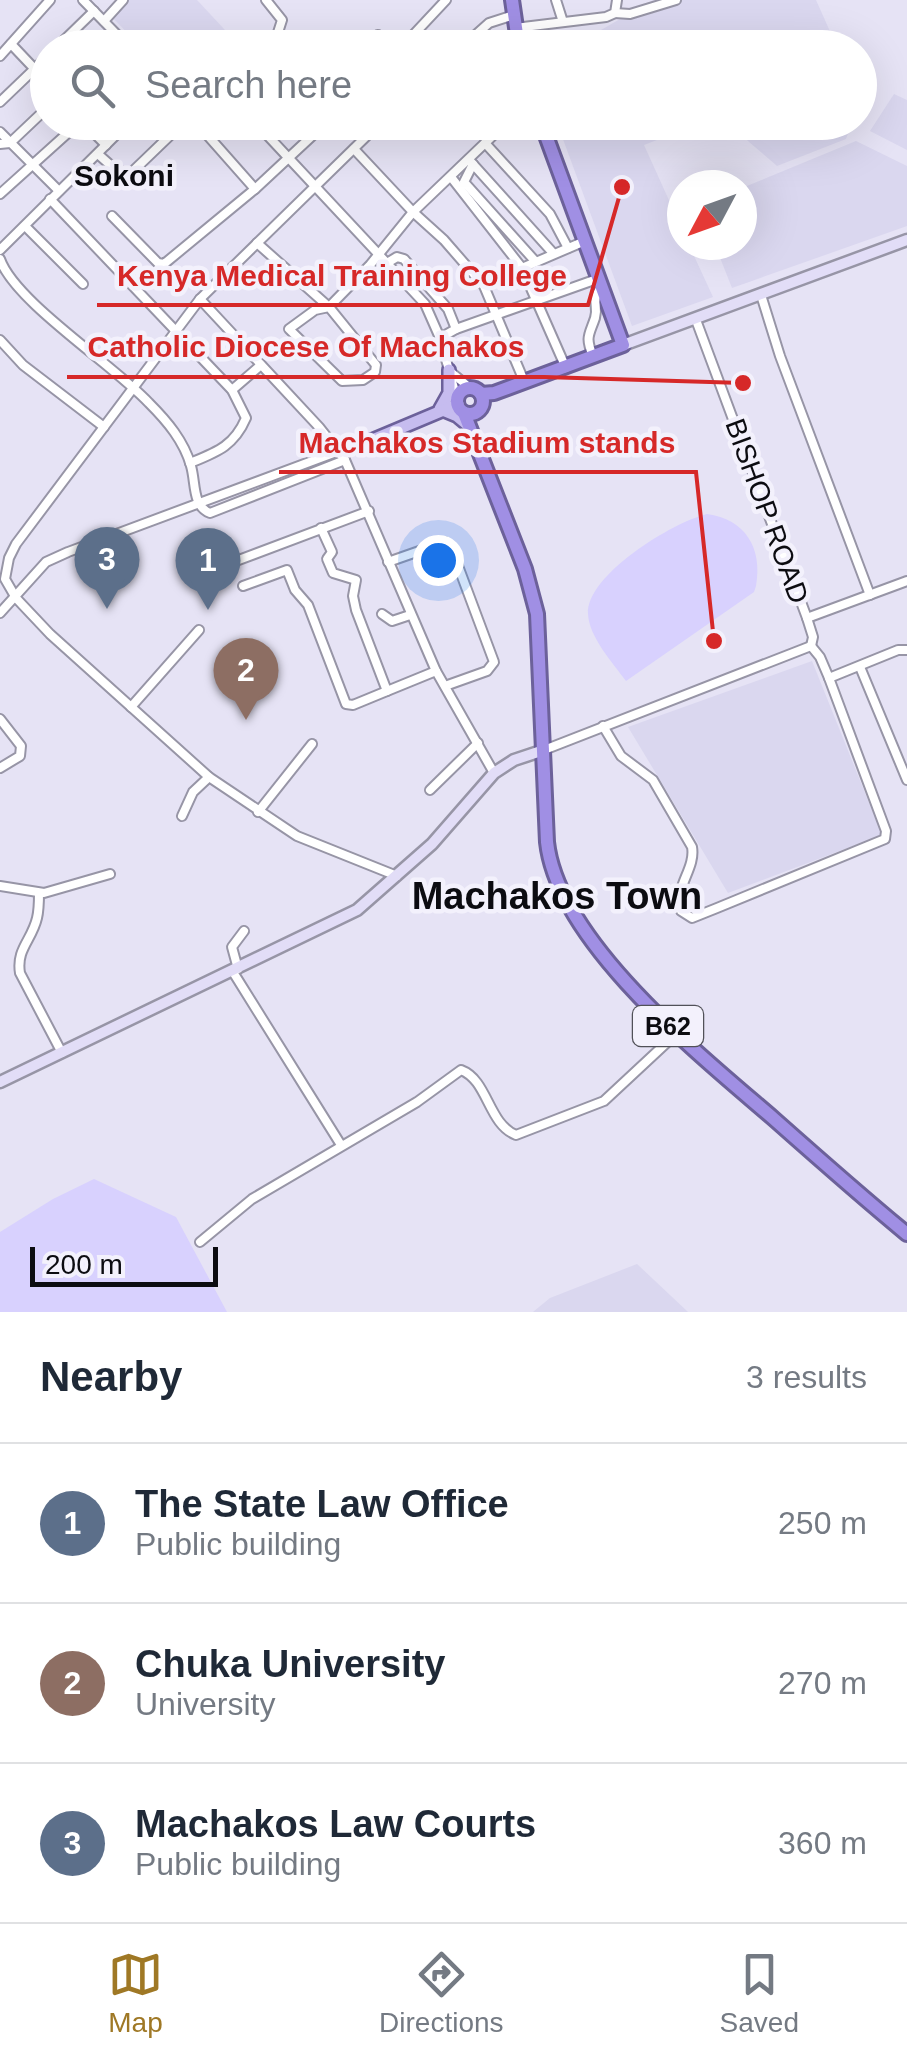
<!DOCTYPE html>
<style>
:root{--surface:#fff;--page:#f2f2f3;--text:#1f2937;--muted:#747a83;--line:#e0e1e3;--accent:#9f7825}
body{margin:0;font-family:Arial,sans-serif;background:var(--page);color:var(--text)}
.compass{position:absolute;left:667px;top:170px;width:90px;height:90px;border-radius:50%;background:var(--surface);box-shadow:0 10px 40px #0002;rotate:229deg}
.scale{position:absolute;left:30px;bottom:25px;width:188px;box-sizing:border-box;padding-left:10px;border:5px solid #0c0c11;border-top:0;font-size:28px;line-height:35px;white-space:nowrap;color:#0c0c11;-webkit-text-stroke:8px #f3f1fc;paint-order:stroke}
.you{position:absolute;left:438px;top:560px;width:35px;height:35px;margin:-25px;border:8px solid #fff;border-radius:50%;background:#1a73e8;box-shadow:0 0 0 15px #1a73e833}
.badge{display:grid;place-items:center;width:65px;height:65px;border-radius:50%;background:var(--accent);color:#fff;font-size:32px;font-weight:700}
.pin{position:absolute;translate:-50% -82px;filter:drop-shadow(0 2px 5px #0008)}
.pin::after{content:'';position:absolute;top:52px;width:35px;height:30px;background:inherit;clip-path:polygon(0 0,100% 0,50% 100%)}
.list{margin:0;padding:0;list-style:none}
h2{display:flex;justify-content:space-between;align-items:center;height:130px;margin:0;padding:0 40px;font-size:42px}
h2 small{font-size:32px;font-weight:400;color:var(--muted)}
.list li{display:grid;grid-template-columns:65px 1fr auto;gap:30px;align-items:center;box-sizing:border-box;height:160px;padding:0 40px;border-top:2px solid var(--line)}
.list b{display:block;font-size:38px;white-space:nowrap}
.list p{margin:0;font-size:32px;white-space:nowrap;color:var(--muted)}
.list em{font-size:32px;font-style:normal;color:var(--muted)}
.icon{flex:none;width:55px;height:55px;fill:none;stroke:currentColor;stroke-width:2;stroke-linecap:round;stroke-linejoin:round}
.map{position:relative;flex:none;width:907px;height:1312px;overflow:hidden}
.search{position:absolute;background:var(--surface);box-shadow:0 10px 40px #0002;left:30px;right:30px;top:30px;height:110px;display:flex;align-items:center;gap:25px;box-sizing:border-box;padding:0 35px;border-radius:55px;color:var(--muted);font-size:38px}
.sheet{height:610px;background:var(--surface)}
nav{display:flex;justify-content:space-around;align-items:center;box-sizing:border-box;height:140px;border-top:2px solid var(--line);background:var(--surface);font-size:28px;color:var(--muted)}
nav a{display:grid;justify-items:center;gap:5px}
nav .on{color:var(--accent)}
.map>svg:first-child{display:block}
.built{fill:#dad7ef}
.green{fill:#d8d1fe}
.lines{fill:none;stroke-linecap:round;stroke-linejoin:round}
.street-casing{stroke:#9795a6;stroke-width:12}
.secondary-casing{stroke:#9795a6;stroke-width:15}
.primary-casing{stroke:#6c619a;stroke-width:16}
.highway-casing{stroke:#6c619a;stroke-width:18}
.street{stroke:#fff;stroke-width:8}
.secondary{stroke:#e2ddf7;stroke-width:10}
.primary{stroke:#c6bcef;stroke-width:11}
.highway{stroke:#a08fe4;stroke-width:12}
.labels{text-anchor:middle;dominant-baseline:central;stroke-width:9;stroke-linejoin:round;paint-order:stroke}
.shield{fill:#f3f1fc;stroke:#515158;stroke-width:2.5}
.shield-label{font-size:25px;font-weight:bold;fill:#0c0c11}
.street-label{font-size:28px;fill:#0c0c11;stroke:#f3f1fc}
.neighbourhood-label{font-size:30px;font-weight:bold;fill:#0c0c11;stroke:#f3f1fc}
.district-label{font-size:38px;font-weight:bold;fill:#0c0c11;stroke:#f3f1fc}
.leader{fill:none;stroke:#d62828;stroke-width:4}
.callout-dot{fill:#d62828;stroke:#f3f1fc;stroke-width:4}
.callout-label{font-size:30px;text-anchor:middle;font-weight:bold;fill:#d62828;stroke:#f3f1fc;stroke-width:9;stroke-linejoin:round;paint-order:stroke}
</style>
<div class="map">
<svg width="907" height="1312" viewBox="0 0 907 1312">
<rect width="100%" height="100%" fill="#e6e3f5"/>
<g class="built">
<path d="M128,0H197L238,44L235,48L141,47L111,16Z"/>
<path d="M653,0H816L837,47L532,48L531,37L594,34Z"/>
<path d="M894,94L907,100V150L870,131Z"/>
<path d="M557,123H701L644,145L682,229V245H689L713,297L632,326Z"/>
<path d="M727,123H852L846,139L777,166Z"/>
<path d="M856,141L907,166V226L732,288L715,245H742V188Z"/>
<path d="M812,661L882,835L728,893L628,727Z"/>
<path d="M637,1264L688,1312H533L550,1298Z"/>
</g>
<g class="green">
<path d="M707,514C745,519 763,548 756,586L754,592L626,681C613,663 589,637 588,614C586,575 673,522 707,514Z"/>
<path d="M94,1179L176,1217L227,1312H0V1232L53,1199Z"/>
</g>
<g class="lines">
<defs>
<g id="street">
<path d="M83,0L130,48"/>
<path d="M266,0L282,20L273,48"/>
<path d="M556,0L563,22"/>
<path d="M615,13L630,14L676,0"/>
<path d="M104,21L123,0"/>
<path d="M515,28L606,17L615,13L617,0"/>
<path d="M378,35L393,48"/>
<path d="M11,44L48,83"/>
<path d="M56,48L94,11"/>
<path d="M401,48L446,0"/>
<path d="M461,48L489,23L514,15"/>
<path d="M0,56L50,0"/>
<path d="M0,102L48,56"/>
<path d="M83,122L106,145"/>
<path d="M255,122L425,304L440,338L457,399"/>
<path d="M381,122L200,299L16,544L9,558L5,579L16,598L50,634L209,777L297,836L397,876"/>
<path d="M0,132L59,191"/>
<path d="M485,143L550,214L568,248"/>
<path d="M0,144L10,143L48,107"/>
<path d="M354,149L413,212L444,240L484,286L524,381"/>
<path d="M99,155L117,171L131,173L184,122"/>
<path d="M471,162L553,253"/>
<path d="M473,164L464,182L535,261"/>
<path d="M451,177L522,268"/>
<path d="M255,189L327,122"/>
<path d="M0,194L80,122"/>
<path d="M50,199L232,390L246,418C234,446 217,452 190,463"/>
<path d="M112,216L158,263L164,264L255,189L202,129L189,122"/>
<path d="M25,226L83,284"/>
<path d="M257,243L329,307L376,365L375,372L363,380L342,381L289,329L315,310L329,307L370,265L413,212L507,122"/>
<path d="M0,250L129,122"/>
<path d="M0,259C15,302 114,365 149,403C167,421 184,441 191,466C196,483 192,506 210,513L345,460"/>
<path d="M387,263L397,257L404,259L448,309L456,329"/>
<path d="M761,295L780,356L870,595"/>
<path d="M200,299L319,427L345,460L436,671L494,773"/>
<path d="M696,320L807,618L813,637L811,646"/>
<path d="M440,338L456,329L597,279"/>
<path d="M0,340L23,365L104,427"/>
<path d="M593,357C585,336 589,336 595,318C599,304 590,303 601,287"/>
<path d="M566,368L522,268L585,241"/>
<path d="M452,373L470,388"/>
<path d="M232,390L261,365"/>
<path d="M321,528L332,552L327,559L333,573L356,580L353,596L356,610L387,691L436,671"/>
<path d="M388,562L445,542L451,547L494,662L487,671L445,686"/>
<path d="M228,564L369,511"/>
<path d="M243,586L287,570L295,590L308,605L346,704L353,705L387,691"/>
<path d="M0,613L46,562L68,552L339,451L353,450"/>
<path d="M382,614L392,621L410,615"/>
<path d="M807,618L907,581"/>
<path d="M860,667L907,780"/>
<path d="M829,678L898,650H907"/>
<path d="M131,707L199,630"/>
<path d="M0,719L21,746L20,756L0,768"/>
<path d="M603,726L621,756L653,780L692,847C696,869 673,888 681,911L692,918L717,908L885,839L886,831L829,678L820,657L811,646"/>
<path d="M544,750L811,646"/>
<path d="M430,790L478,743"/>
<path d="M258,812L312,744"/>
<path d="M182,816L193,792L209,777"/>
<path d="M0,886L44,893L110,874"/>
<path d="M39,893C39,901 39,910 37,918C32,940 16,949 20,973L62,1053"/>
<path d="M238,969L232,947L244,931"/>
<path d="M233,972L341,1145"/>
<path d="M200,1242L252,1199L417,1102L461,1070C488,1080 488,1124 516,1135L604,1101L676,1034"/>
</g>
<g id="secondary">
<path d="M623,345L907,240"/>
<path d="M0,1082L357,910L432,844L494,773L514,760L544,750"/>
</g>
<g id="primary">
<path d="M449,370V393L440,409L457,416L469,426"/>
<path d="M365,443L458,404"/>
</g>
<g id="highway">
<path d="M512,0L519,48"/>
<circle cx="470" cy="401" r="13"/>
<path d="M481,394L494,393L623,345L541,122"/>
<path d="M464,413L525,569L537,614L547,842C558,942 701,1056 774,1119C818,1158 862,1197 907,1234"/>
</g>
</defs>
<use href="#street" class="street-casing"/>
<use href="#secondary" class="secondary-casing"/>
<use href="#primary" class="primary-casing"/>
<use href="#highway" class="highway-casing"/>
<use href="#street" class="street"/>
<use href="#secondary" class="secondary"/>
<use href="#primary" class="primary"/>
<use href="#highway" class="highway"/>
</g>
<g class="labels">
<rect class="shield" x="633" y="1006" width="70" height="40" rx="8"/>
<g class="shield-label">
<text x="668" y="1026">B62</text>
</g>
<g class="street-label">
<text transform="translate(767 511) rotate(70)">BISHOP ROAD</text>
</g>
<g class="neighbourhood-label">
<text x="124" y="175">Sokoni</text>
</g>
<g class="district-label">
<text x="557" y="896">Machakos Town</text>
</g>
</g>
<path class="leader" d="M622 187L588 305H97M743 383L544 377H67M714 641L696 472H279"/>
<g class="callout-dot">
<circle cx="622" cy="187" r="10"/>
<circle cx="743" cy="383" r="10"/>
<circle cx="714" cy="641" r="10"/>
</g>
<g class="callout-label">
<text x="342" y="286">Kenya Medical Training College</text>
<text x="306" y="357">Catholic Diocese Of Machakos</text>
<text x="487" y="453">Machakos Stadium stands</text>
</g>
</svg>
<svg class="compass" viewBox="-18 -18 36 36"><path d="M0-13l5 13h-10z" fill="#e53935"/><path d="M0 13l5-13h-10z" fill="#747a83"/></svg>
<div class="scale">200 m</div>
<div class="you"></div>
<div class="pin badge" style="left:208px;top:610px;background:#5c6f8a">1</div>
<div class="pin badge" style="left:246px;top:720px;background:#8d6e63">2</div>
<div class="pin badge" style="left:107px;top:609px;background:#5c6f8a">3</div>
<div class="search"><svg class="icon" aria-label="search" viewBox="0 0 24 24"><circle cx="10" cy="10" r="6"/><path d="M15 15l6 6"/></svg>Search here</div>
</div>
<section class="sheet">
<h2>Nearby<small>3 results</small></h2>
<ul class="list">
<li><span class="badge" style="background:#5c6f8a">1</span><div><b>The State Law Office</b><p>Public building</p></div><em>250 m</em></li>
<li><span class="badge" style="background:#8d6e63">2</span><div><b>Chuka University</b><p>University</p></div><em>270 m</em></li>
<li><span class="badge" style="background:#5c6f8a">3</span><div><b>Machakos Law Courts</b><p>Public building</p></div><em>360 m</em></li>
</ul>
</section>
<nav>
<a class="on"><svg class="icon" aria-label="map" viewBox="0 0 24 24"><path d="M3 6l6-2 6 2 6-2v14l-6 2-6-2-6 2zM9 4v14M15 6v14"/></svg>Map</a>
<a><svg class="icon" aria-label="directions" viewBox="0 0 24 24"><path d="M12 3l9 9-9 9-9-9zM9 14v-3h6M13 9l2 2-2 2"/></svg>Directions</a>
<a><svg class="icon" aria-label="saved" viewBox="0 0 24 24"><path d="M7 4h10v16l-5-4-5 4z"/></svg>Saved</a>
</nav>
